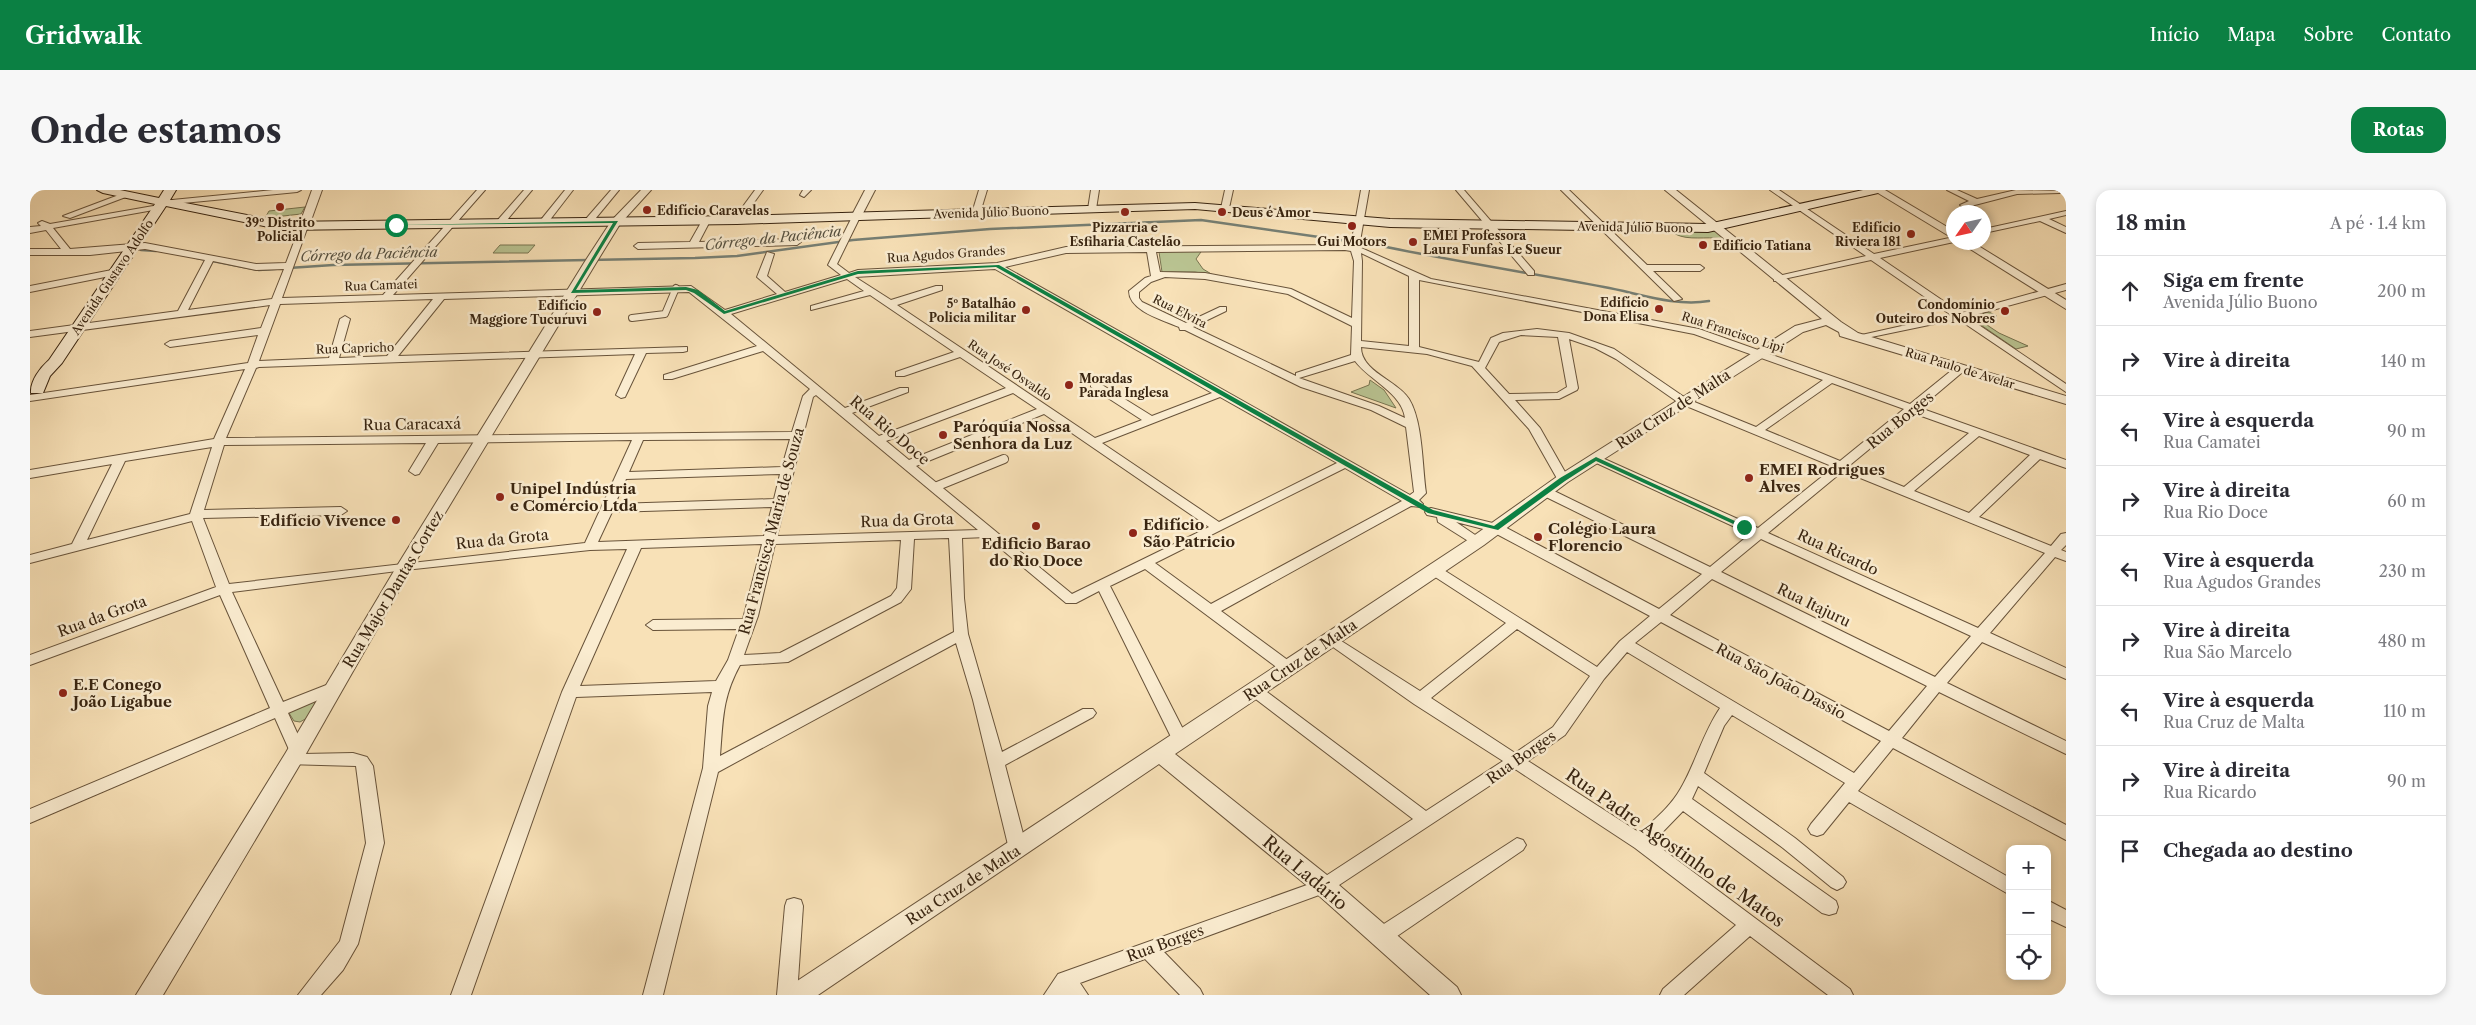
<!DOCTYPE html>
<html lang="pt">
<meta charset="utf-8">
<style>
:root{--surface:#fff;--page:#f7f7f7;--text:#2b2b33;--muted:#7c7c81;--line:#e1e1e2;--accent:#0b8043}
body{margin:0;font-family:"Libre Caslon Text",serif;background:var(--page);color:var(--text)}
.controls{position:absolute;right:15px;bottom:15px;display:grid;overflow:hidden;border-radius:10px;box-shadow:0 2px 8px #0003}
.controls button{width:45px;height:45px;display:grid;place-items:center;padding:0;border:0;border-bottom:1px solid var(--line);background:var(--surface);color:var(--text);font:25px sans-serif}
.compass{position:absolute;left:1916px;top:15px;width:45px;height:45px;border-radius:50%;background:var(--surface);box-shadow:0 2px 8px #0003;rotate:236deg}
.stop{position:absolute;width:15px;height:15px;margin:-11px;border:4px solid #0b8043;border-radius:50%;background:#fff}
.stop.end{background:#0b8043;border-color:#fff;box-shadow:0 1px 5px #0008}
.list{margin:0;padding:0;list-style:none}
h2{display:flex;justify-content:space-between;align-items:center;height:65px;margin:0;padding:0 20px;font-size:21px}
h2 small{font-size:16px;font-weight:400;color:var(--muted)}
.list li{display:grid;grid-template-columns:32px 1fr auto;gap:15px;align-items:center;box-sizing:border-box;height:70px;padding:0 20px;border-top:1px solid var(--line)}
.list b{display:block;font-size:19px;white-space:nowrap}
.list p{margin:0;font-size:16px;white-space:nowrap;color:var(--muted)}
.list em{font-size:16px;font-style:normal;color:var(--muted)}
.icon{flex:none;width:28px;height:28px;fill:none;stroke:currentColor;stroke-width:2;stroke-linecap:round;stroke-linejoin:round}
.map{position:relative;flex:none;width:2036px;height:805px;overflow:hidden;border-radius:15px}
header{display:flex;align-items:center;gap:30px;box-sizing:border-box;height:70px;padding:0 25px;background:var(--accent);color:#fff}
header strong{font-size:24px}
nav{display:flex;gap:28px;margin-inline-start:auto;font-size:18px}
.intro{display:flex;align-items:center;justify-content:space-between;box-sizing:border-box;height:120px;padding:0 30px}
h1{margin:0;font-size:35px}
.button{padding:12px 22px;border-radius:15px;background:var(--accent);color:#fff;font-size:18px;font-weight:700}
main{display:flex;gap:30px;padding:0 30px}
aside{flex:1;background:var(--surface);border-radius:15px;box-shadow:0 2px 8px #0003}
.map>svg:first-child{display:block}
.green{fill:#b9c391;stroke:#787450}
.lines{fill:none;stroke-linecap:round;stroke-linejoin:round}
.stream{stroke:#767f74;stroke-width:2.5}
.pedestrian-far1-casing{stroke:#68533a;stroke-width:8}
.pedestrian-casing{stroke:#68533a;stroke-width:10}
.minor-casing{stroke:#68533a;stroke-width:2}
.tertiary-casing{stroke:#68533a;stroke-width:2}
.secondary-casing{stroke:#382410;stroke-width:2}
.pedestrian-far1{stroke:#faecd0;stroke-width:6}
.pedestrian{stroke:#faecd0;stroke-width:8}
.minor{fill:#faecd0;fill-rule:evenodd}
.tertiary{fill:#faecd0;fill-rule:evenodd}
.secondary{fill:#faecd0;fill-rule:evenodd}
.route{fill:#0b8043}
.poi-dot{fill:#8f2418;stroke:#faecd0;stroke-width:2}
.labels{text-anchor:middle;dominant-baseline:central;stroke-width:5;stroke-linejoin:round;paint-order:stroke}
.far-poi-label{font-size:12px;font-weight:bold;fill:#382410;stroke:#faecd0;text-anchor:start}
.far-street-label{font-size:12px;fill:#382410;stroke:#faecd0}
.far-water-label{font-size:14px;font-style:italic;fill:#575242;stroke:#faecd0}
.street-label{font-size:15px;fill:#382410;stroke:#faecd0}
.poi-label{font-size:15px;font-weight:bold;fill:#382410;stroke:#faecd0;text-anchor:start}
.near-street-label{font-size:18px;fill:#382410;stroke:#faecd0}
</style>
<header>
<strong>Gridwalk</strong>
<nav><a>Início</a><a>Mapa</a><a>Sobre</a><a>Contato</a></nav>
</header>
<div class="intro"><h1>Onde estamos</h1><a class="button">Rotas</a></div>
<main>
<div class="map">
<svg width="2036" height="805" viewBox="0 0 2036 805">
<rect width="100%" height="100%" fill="#f8e1b7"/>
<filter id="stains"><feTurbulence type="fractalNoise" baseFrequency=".004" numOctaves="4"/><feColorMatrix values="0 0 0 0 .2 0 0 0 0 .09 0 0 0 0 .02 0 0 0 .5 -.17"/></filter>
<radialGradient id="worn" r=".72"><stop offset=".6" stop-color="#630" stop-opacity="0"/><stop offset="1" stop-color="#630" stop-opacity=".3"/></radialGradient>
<g class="green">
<path d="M275,17L271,24L235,28L239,21Z"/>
<path d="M1641,41H1685L1696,50C1691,50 1689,48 1685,48C1671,47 1652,51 1641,41Z"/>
<path d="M470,55H505L498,63H463Z"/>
<path d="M1173,59L1166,69L1173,79L1183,85L1165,82H1132L1129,62Z"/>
<path d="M1959,122L1967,126L1951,131L1969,143L1998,156L1986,159L1939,127Z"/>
<path d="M1340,190L1354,200L1366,218L1321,202L1339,195Z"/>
<path d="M284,511L285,514L277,528L270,532L264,531L259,523L260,520Z"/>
</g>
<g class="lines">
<g class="stream">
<path d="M1337,53C1416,70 1495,82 1574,97C1608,103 1644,117 1679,111"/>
<path d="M111,60L126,61"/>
<path d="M167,68L229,80L303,75L665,68L707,66L823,50L960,39L1171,30L1317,51"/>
</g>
<defs>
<path id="pedestrian-far1" d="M602,128L635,124L646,98"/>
<path id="pedestrian" d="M905,297L974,269"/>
<g id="minor">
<path d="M243,0H271L267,2L132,15V19H129L23,38L40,59L115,53L226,74L256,73L270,36L274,34L278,36L252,108L353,105L447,0H455L363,105L661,96L695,120L747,104L727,87L737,62L744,64L737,86L755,102L811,85L798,75L822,27L826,25L830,27L807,74L819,83L828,80L967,73L1036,57L1321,55L1331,0H1339L1329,57L1401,89L1669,139L1880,214L1927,176H1935V180L1890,218L2036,270V278L2010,269L1949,327L2021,356L2031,344L2036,343V355L2031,360L2036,362V371L2025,367L1960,443L2036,478V489L1952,452L1917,493L2036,551V564L1909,502L1872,548L2036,635V650L1863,558L1828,601L1980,688V705L1819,612L1793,644L1787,646L1781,644L1778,639L1781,634L1815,593L1702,525L1694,536L1674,583L1765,648L1813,687L1816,692L1813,697L1807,700L1801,697L1753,658L1668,596L1662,609L1806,711L1808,717L1806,723L1799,725L1792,723L1653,621L1623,652L1820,799L1823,805H1798L1720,746L1654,805H1630L1633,799L1706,735L1605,658L1485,579L1300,701L1134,762L1170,799L1173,805H1150L1115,769L1050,793L1058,805H1014L1028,784L1288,691L1383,629L1219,504L1216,500L1219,496H1229L1396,621L1473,571L1384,514L1293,450L1295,447H1305L1390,501L1476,433L1399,383L1397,380L1399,377H1409L1567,477L1590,451L1620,426L1461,341L1426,332L1454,351L1453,354H1443L1408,332L1407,327L1397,325L1395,322L1397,319L1401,318L1471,335L1629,419L1672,384L1512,305L1510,302L1512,299H1520L1680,377L1720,344L1562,271L1560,269L1562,267H1570L1728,338L1804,277L1649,213L1586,169L1565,158L1539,149L1548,198L1547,200L1529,209L1485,210L1510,238L1539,289L1533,293L1529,292L1499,239L1442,176L1397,164L1331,157C1331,182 1367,190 1379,209C1393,232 1392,275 1396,303L1389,310L1393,314L1391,317L1381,316L1191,421L1263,474L1265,478L1263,482H1253L1115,379L1080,396L1158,549L1156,553L1150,555L1144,553L1069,401L1046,413H1036L957,347L932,348L934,408L938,444L972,562L1053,519H1063L1066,523L1063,527L975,575L997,659L994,664L988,666L982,664L979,659L943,510L926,453L688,582L633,805H613L673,578L678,516L682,502L546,507L441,805H421L532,502L597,359L560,360L375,380L202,402L253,512L304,492L309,493L312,497L309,501L258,523L275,560L273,564L323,563L337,567L343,576L354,653L328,754L313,780L291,805H268L310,751L336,653L326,576L256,574L254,570L256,566L261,564L245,528L0,633V619L240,518L190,405L0,475V465L186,397L162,331L0,373V365L42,354L82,274L0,288V280L184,249L215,179L0,211V205L218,173L228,145L140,157L135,154L140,151L231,138L240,115L0,147V141L148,121L175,70L115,59L60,65H0V59H31L16,40L0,43V37L11,36L8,33L12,31L20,34L129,15V11H132ZM1315,60L1321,61L1324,71L1322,128L1261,99L1175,83L1130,82L1126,62ZM1117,62L1121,86L1115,88L1099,101C1099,121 1133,130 1149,137L1150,140H1155L1271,197L1341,220L1376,237L1384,302L1380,305L975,77L1036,63ZM1331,63L1379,86V156L1331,151L1332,71ZM183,71L226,80L254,79L242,109L158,120ZM965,79L1182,203L1122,226L1069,193H1061V197L1112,230L1065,248L867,115L912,100V96H906L861,110L825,87ZM1135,87L1175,89L1258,104L1322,136L1321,165L1266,183V186L1163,137L1196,121V117H1190L1156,133L1112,112L1109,108V102L1121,92ZM817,89L834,101L781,116V120L840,105L924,162L866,182V186H874L930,167L976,198L849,246L822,223L878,202V198H870L815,218L701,124ZM1389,90L1664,144L1793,190L1726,237L1657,209L1584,159L1539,143L1507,139L1473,143L1461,148L1449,172L1389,157ZM659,102L727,156L634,185V189H642L733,161L780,199L773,206L762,242L196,248L226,178L229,177L605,164L586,205L591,208L595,207L616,163L653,162L657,161V157L368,166L414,109ZM403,109L357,166L309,168L320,129L315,126L310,129L299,168L229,171L250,114ZM1491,145L1528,147L1537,197L1527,203L1479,204L1455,178L1469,152ZM1325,171C1339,190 1372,203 1375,228L1349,216L1269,188ZM1802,193L1874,219L1810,271L1735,240ZM983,203L1007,219L879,270L856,251ZM786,205L948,340L747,346L783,207ZM1190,207L1307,273L1189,332L1072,253ZM1883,223L1939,243L1874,297L1820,275ZM1014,224L1179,337L1042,404L886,276ZM1949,246L2000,265L1939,323L1884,301ZM760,249L752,277L599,282L613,250ZM602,250L555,353L199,394L173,328L311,325L317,321L311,317L174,320L194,255L396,253L379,281L385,285L389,284L408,253ZM182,257L160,324L57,350L95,271ZM1315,278L1372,311L1181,414L1125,373ZM1813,281L2015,363L1948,438L1738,343ZM750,284L744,309L585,314L596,289ZM742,317L734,346L568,352L582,322ZM919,348L924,442L690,566C693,530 692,508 710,475L758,472L871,412L881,399L884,349ZM1731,349L1941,446L1905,487L1691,382ZM871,350L867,398L861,406L750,463L714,465L728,426L745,354ZM732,354L713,429L623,430L616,435L623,440L709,439L698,470L686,491L550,496L611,358ZM1682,389L1897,496L1859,541L1640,425ZM1631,432L1851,551L1824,583L1605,453ZM1487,439L1560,486L1523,537L1485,563L1401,508ZM1597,462L1690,518C1673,543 1666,572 1651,598C1641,616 1625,629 1610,643L1498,571L1535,545L1574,489Z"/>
<path d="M494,0H502L472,36H466V32Z"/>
<path d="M535,0H543L516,35H510V31Z"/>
<path d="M581,0H589L561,34H555V30Z"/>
<path d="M725,0H733L710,32H704L703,30Z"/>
<path d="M773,0H781L774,7L770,5Z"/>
<path d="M949,0H957L950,23L946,25L942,23Z"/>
<path d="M1061,0H1069L1066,19L1062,21L1058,19Z"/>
<path d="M1195,0H1203L1199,18L1195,20L1191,18Z"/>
<path d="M1426,0H1434L1504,81V85H1498Z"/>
<path d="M1531,0H1539L1617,75H1670L1674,78L1670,81H1623L1652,109L1644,111Z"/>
<path d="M1740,0H1749L1844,64L1924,47V52L1850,68L1931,123L2036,94V100L1937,127L2036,194V202L1928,129L1827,150V146L1921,125L1841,70L1744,91V87L1836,66Z"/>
<path d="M1917,0H1927L1947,9L1986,0L2034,1L2030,3L1987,4L1941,16L1949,22H1940L1930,15L1939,11Z"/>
<path d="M94,3L101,5L40,28L33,26Z"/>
<path d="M2036,21V25L2019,29L2036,37V43L2010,31L1954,43V39Z"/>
<path d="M673,29L680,31L669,52L767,49L771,52L767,55L608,59L604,56L608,53L660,52Z"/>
<path d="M87,79L91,82L90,84L0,102V96Z"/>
<path d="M1487,648L1493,650L1496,655L1493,660L1357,753L1350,755L1343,753L1341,747L1343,741Z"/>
<path d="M764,708L771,710L773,716L767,805H747L755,716L757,710Z"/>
<path d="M2017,710L2036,720V737L2017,728Z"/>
</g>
<g id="tertiary">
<path d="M282,0H292L279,36L278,38H270L269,36Z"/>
<path d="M611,0H621L590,34L566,73L383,376L269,576L133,805H106L255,564L367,376L554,73L582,30Z"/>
<path d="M835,0H845L830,29H822L821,27Z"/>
<path d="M1635,0H1646L1811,132L1828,143L2036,206V214L1810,146L1809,142L1796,135L1773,142L1538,292L1454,355L1145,564L1302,689L1427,797L1431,805H1400L1286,703L1129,574L788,805H754L758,797L1442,347L1528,286L1765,136L1792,129Z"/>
<path d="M1843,0H1855L1924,41V49Z"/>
<path d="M1929,52H1942L2036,110V119Z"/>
</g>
<path id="secondary" d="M67,0H90L129,8L134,0H146L140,10L253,32L707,26L1165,13L1360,29L1678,34L1833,0H1854L1848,3L1678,42L1360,37L1165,19L707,34L253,40L136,16L32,173L20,186L13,203H1C0,191 10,178 19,170L125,14L73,3Z"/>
</defs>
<use href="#pedestrian-far1" class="pedestrian-far1-casing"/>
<use href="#pedestrian" class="pedestrian-casing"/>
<use href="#minor" class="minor-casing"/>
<use href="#tertiary" class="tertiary-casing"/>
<use href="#secondary" class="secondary-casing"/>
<use href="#pedestrian-far1" class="pedestrian-far1"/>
<use href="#pedestrian" class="pedestrian"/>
<use href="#minor" class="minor"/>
<use href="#tertiary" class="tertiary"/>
<use href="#secondary" class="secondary"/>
</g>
<path class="route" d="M588,31L546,100L656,97L668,100L695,121L828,81L969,75L1403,320L1464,336L1530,288L1566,267L1718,337L1712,338L1566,271L1535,291L1468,340L1398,323L966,77L828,84L694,124L664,103L656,100L541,103L583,33L363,35Z"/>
<g class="poi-dot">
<circle cx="250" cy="17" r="5"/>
<circle cx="617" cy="20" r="5"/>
<circle cx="1095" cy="22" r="5"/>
<circle cx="1192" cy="22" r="5"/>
<circle cx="1322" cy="36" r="5"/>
<circle cx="1881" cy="44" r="5"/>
<circle cx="1383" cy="52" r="5"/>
<circle cx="1673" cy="55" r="5"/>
<circle cx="1629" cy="119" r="5"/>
<circle cx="996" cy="120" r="5"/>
<circle cx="1975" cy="121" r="5"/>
<circle cx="567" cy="122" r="5"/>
<circle cx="1039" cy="195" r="5"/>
<circle cx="913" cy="245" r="5"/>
<circle cx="1719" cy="288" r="5"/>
<circle cx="470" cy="307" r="5"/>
<circle cx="366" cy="330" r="5"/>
<circle cx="1006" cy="336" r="5"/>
<circle cx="1103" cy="343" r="5"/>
<circle cx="1508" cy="347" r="5"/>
<circle cx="33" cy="503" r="5"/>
</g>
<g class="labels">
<g class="far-poi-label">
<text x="627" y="20">Edifício Caravelas</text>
<text x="1202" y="22">Deus é Amor</text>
<text x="250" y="32" text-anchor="middle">39º Distrito<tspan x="250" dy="14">Policial</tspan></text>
<text x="1095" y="37" text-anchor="middle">Pizzarria e<tspan x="1095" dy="14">Esfiharia Castelão</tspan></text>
<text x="1871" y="37" text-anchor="end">Edifício<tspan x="1871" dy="14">Riviera 181</tspan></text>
<text x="1393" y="45">EMEI Professora<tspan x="1393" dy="14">Laura Funfas Le Sueur</tspan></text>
<text x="1322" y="51" text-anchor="middle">Gui Motors</text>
<text x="1683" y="55">Edifício Tatiana</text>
<text x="1619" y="112" text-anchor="end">Edifício<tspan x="1619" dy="14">Dona Elisa</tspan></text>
<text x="986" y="113" text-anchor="end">5º Batalhão<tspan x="986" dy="14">Policia militar</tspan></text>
<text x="1965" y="114" text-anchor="end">Condomínio<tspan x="1965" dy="14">Outeiro dos Nobres</tspan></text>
<text x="557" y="115" text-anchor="end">Edifício<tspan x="557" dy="14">Maggiore Tucuruvi</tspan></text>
<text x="1049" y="188">Moradas<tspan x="1049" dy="14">Parada Inglesa</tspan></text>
</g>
<g class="far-street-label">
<text transform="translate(961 22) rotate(-2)">Avenida Júlio Buono</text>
<text transform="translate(1605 37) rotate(1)">Avenida Júlio Buono</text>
<text transform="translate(916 64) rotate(-4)">Rua Agudos Grandes</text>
<text transform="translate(82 87) rotate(-56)">Avenida Gustavo Adolfo</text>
<text transform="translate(351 95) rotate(-2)">Rua Camatei</text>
<text transform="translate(1150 121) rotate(27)">Rua Elvira</text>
<text transform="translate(1703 142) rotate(18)">Rua Francisco Lipi</text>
<text transform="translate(325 158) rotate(-2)">Rua Capricho</text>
<text transform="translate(1930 178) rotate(17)">Rua Paulo de Avelar</text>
<text transform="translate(980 180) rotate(34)">Rua José Osvaldo</text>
</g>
<g class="far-water-label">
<text transform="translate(743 48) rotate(-6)">Córrego da Paciência</text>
<text transform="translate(339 64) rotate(-2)">Córrego da Paciência</text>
</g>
<g class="street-label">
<text transform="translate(1643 219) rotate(-33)">Rua Cruz de Malta</text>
<text transform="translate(1870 230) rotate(-39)">Rua Borges</text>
<text transform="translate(382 234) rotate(-1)">Rua Caracaxá</text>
<text transform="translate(860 240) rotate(40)">Rua Rio Doce</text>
<text transform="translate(877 330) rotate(-2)">Rua da Grota</text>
<text transform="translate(741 341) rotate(-75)">Rua Francisca Maria de Souza</text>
<text transform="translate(472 349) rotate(-6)">Rua da Grota</text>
<text transform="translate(1808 362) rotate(25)">Rua Ricardo</text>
<text transform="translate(363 399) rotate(-59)">Rua Major Dantas Cortez</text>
<text transform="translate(1784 415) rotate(26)">Rua Itajuru</text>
<text transform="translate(72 426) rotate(-20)">Rua da Grota</text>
<text transform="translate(1270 470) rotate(-34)">Rua Cruz de Malta</text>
<text transform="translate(1751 491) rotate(28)">Rua São João Dassio</text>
<text transform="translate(1491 567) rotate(-35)">Rua Borges</text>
<text transform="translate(933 695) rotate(-33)">Rua Cruz de Malta</text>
<text transform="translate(1135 753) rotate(-20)">Rua Borges</text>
</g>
<g class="poi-label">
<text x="923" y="236">Paróquia Nossa<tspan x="923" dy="17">Senhora da Luz</tspan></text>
<text x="1729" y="279">EMEI Rodrigues<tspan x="1729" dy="17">Alves</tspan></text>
<text x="480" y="298">Unipel Indústria<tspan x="480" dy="17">e Comércio Ltda</tspan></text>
<text x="356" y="330" text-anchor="end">Edifício Vivence</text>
<text x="1113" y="334">Edifício<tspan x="1113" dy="17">São Patricio</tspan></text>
<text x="1518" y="338">Colégio Laura<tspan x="1518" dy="17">Florencio</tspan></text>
<text x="1006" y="353" text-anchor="middle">Edificio Barao<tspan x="1006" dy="17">do Rio Doce</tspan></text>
<text x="43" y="494">E.E Conego<tspan x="43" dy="17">João Ligabue</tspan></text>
</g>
<g class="near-street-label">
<text transform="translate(1645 658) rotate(35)">Rua Padre Agostinho de Matos</text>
<text transform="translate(1275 683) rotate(40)">Rua Ladário</text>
</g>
</g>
<rect width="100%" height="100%" filter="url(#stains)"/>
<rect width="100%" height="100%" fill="url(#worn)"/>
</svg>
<div class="controls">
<button>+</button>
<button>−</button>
<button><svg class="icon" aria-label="locate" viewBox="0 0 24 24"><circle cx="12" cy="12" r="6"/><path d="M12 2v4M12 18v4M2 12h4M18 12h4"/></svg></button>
</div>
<svg class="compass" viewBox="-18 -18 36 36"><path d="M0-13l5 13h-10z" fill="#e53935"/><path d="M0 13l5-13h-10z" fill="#7c7c81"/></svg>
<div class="stop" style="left:366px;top:35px"></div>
<div class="stop end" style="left:1714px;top:337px"></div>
</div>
<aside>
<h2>18 min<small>A pé · 1.4 km</small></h2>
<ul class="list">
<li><svg class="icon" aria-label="ahead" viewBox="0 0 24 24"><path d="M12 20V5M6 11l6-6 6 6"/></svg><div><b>Siga em frente</b><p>Avenida Júlio Buono</p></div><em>200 m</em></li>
<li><svg class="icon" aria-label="right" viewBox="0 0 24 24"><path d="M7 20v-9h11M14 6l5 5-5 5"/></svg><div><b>Vire à direita</b></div><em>140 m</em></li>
<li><svg class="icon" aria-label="left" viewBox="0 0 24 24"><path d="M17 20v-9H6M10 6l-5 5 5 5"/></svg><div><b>Vire à esquerda</b><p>Rua Camatei</p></div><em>90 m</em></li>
<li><svg class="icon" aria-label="right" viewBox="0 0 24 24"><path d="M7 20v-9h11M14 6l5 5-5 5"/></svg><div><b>Vire à direita</b><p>Rua Rio Doce</p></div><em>60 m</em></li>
<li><svg class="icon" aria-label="left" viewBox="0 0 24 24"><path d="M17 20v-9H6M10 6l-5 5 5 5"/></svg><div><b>Vire à esquerda</b><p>Rua Agudos Grandes</p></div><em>230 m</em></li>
<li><svg class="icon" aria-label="right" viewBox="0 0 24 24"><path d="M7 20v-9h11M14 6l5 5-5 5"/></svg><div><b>Vire à direita</b><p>Rua São Marcelo</p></div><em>480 m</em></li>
<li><svg class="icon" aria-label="left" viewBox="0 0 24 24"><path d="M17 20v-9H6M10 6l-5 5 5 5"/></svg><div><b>Vire à esquerda</b><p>Rua Cruz de Malta</p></div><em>110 m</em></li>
<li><svg class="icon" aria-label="right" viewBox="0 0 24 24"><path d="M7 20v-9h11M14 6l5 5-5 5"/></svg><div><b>Vire à direita</b><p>Rua Ricardo</p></div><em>90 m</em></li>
<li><svg class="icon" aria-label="arrive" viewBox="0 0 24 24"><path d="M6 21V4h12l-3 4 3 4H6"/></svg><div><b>Chegada ao destino</b></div></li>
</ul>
</aside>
</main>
